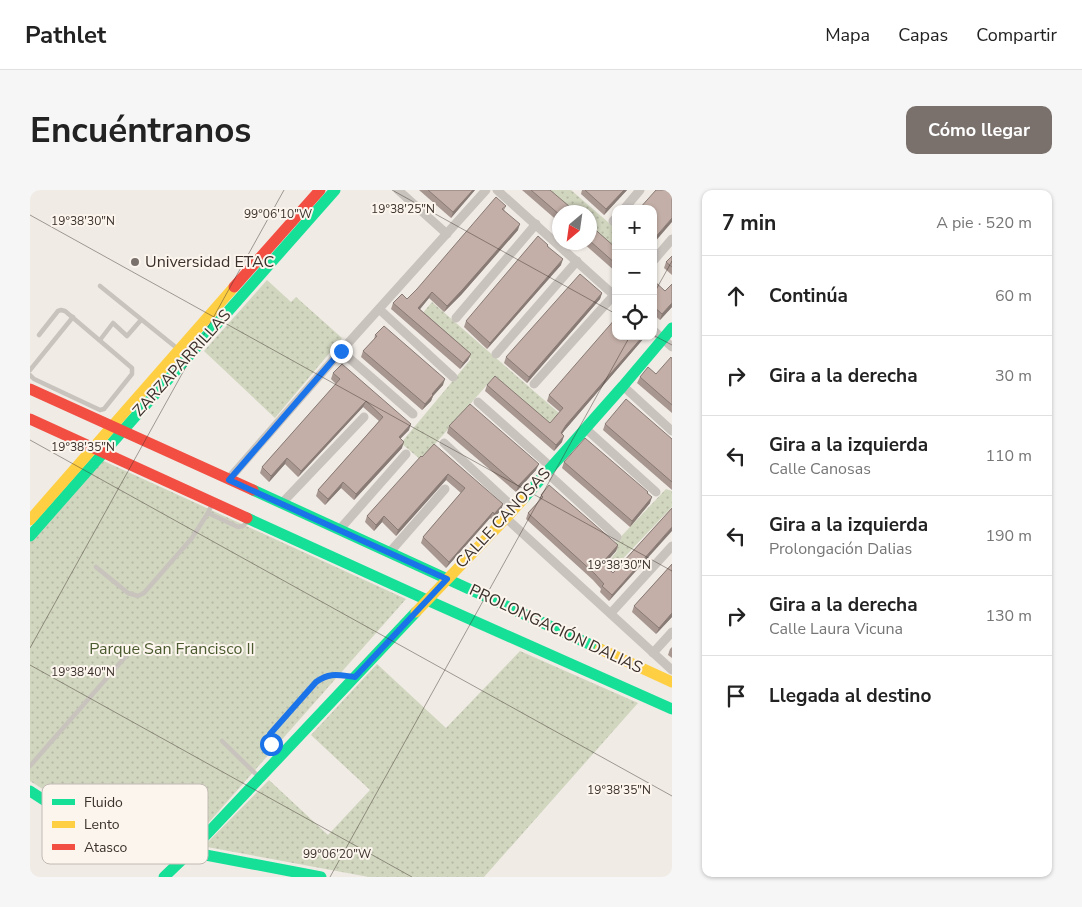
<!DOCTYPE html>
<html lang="es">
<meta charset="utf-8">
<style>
:root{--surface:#fff;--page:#f6f6f6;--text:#222;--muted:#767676;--line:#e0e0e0;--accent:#7a716c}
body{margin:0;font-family:"Nunito Sans",sans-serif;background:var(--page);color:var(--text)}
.controls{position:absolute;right:15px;top:15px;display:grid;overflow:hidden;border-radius:10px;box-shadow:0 1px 4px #0004}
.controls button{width:45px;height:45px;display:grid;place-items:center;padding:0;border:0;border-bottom:1px solid var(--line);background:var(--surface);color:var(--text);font:25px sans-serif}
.compass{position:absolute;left:522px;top:15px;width:45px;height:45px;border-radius:50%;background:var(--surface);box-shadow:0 1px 4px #0004;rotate:209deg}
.stop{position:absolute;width:15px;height:15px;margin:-11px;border:4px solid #1a73e8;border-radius:50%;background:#fff}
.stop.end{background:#1a73e8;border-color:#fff;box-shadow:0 1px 5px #0008}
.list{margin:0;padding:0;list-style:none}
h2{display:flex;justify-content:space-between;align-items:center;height:65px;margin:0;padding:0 20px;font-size:21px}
h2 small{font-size:16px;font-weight:400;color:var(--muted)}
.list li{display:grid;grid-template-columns:32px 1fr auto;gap:15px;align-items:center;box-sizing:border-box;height:80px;padding:0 20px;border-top:1px solid var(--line)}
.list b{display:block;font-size:19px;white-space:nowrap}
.list p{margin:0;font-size:16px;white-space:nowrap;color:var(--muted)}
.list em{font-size:16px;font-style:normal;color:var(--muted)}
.icon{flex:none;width:28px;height:28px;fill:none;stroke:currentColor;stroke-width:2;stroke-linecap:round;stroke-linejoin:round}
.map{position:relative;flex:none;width:642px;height:687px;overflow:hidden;border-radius:10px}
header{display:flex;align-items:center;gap:30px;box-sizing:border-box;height:70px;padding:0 25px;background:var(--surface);border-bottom:1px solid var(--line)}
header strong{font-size:24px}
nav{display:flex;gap:28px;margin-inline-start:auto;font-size:18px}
.intro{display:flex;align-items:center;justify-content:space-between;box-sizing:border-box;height:120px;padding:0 30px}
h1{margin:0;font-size:35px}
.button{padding:12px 22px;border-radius:10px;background:var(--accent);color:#fff;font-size:18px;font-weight:700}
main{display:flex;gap:30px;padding:0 30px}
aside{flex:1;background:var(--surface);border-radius:10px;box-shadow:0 1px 4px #0004}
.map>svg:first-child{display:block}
.park{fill:url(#park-dots)}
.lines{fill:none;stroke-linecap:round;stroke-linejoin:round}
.lane{stroke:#c9c3be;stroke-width:4.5}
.street{stroke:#c9c3be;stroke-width:9}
.fast{stroke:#16e098;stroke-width:11}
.slow{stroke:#ffcf43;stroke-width:11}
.jam{stroke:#f24e42;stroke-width:11}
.wall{fill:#a89690}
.shaded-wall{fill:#887a75}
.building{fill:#c3afa7;stroke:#887a75}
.route{stroke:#1a73e8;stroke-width:6}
.ticks{fill:none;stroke:#3b302b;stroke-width:1;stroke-opacity:0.45}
.poi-dot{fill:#7a716c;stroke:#fbf5ee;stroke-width:2}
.labels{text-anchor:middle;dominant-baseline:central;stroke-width:4;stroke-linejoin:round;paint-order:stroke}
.poi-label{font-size:16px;fill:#3b302b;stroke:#fbf5ee;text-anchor:start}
.street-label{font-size:16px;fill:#3b302b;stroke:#fbf5ee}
.park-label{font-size:16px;fill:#4a5a2e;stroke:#fbf5ee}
.key{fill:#fbf5ee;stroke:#c1bab4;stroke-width:1}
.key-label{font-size:14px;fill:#3b302b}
.ticks-label{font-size:12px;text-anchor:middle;fill:#3b302b;stroke:#fbf5ee;stroke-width:4;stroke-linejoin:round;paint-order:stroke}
</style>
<header>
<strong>Pathlet</strong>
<nav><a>Mapa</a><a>Capas</a><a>Compartir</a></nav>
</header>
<div class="intro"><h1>Encuéntranos</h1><a class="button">Cómo llegar</a></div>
<main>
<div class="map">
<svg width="642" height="687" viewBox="0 0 642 687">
<defs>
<pattern id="park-dots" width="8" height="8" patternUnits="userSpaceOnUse" patternTransform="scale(1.25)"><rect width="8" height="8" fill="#d1d6bf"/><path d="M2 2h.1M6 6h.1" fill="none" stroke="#b4b8a4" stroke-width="1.8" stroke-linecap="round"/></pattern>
</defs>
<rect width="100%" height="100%" fill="#f0ebe5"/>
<g class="park">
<path d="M516,0H541L586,39V62L560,39V22H541Z"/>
<path d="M237,90L261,112L266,107L312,148L245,228L174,161Z"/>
<path d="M402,112L529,223L517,235L463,188L391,270L371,253L441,169L392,124Z"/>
<path d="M65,267L376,409L165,648L104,644L55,626L0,591V343Z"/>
<path d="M636,299L642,301V317L585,377L579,371L587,361L582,356Z"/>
<path d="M490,461L608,513L454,687H339L177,657L176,654L239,590L298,645L340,600L281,545L347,474L416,538Z"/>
</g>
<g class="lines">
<g class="lane">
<path d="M70,96L148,159"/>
<path d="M70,150L83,133L97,146L111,130"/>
<path d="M0,180L43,127"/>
<path d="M0,185L4,189L70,220L74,219L102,184V178L35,121L31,120L28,121L9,145"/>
<path d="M182,314L178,323L208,337L213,336L219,330"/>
<path d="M66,377L98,403L108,406L114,403L162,348L178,323"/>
<path d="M192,551L229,587"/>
<path d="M252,564C245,558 238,554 240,544L286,493C299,483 305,485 321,487"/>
<path d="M0,576L103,458"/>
</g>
<g class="street">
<path d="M368,0L417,44"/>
<path d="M467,0L586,107"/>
<path d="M594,19L610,0"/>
<path d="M583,31L586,28"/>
<path d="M624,70L642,49"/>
<path d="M349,119L423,187"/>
<path d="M426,128L506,34"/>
<path d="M623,140L642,157"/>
<path d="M311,161L383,224"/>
<path d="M466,164L547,71"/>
<path d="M504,194L584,105"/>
<path d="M593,196L642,241"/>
<path d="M448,212L521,277"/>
<path d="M556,239L626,302"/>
<path d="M414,253L484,318"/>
<path d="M516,282L587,347"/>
<path d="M199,289L311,161L456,0"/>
<path d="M252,313L334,227"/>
<path d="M476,328L642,480"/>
<path d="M310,339L376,264"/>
<path d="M360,362L415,299"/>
<path d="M581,423L642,356"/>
<path d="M623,463L642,442"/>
</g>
<g class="fast">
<path d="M223,300L570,459"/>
<path d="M493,309L593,196L642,138"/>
<path d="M217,328L397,410L642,519"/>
<path d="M0,346L305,0"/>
<path d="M0,601L48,632L74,642L160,662L291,687"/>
<path d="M134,687L160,662L386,422"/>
</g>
<g class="slow">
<path d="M0,330L204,97"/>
<path d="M386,422L476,328L493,309"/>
<path d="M570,459L642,492"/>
</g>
<g class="jam">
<path d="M204,97L290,0"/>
<path d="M0,199L223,300"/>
<path d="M0,229L217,328"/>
</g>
</g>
<g class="wall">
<path d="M389,0H445L421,28Z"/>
<path d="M492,0H520L530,22V33Z"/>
<path d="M552,0H597L574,25L551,4Z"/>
<path d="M476,16L474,20L488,40L431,105L414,122L399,108L390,119L441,164L438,170L430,179L361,119L363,113L377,109Z"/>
<path d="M560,35L586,58V82L552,52H560Z"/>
<path d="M518,56L531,75L457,159L434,137L436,131Z"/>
<path d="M642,66V85L634,78L636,72Z"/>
<path d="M623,90L642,117L630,130L623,124Z"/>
<path d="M572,103L570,109L497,193L474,173L476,167Z"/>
<path d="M345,145L413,195L403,206L401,211L392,220L331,167L333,161L344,150Z"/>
<path d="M586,146H615L614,148L534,241L532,244V252L524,261L455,201L457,195L520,233L530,222L517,211L519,205Z"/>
<path d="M642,169V223L607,193L610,187L626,184Z"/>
<path d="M303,183L379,240L370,249L372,258L324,310L311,298L295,315L286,306L288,300L349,231L333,217L268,287L255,274L239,292L230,283L232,277L306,194L301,189Z"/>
<path d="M575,234L642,249V300L573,240Z"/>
<path d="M419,236L506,280L486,302L417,243Z"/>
<path d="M392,267L473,314L471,320L462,330L460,328L416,378L391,353L393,347L431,303L416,290L366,346L352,332L344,341L335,332L337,326Z"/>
<path d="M534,272L618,303L620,313L600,337L532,278Z"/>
<path d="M511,305L588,355L586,361L574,375L583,383L642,318L579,411L570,402L571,399L563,390L496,329L498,323L509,311Z"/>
<path d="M642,374V427L626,444L602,422L604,416Z"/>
<path d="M642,457V468L638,465L640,459Z"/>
</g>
<g class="shaded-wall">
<path d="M443,0H445L421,28L423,22Z"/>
<path d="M594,0H597L574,25L576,19Z"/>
<path d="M642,28V32L623,54V50Z"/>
<path d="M490,34L488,40L431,105L414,122L417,116Z"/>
<path d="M533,69L531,75L457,159L460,153Z"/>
<path d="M402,102L399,108L386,124L388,118Z"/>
<path d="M572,103L570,109L497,193L499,187Z"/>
<path d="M642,113V117L630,130L632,124Z"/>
<path d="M613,146H615L614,148L534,241L528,249L531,243L536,235Z"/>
<path d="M441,164L438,170L430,179L433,173Z"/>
<path d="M415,189L413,195L403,206L401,211L392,220L395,214L402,204Z"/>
<path d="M336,211L333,217L268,287L271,281Z"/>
<path d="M381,234L379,240L366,253L369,247Z"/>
<path d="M534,246L532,252L524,261L526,255Z"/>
<path d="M374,252L372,258L324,310L326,304Z"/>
<path d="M257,268L255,274L239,292L241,286Z"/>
<path d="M509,274L506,280L486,302L488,296Z"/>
<path d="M418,284L416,290L366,346L368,340Z"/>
<path d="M313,292L311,298L295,315L298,309Z"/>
<path d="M622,307L620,313L600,337L602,331Z"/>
<path d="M473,314L471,320L462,330L464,324Z"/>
<path d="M463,322L460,328L416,378L419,372Z"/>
<path d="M354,326L352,332L344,341L346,335Z"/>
<path d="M642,337V341L579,411L582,405Z"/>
<path d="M588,355L586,361L570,379L572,373Z"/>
<path d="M642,423V427L626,444L629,438Z"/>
</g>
<g class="building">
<path d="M398,0H443L423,22Z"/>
<path d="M501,0H520L546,22H530V25Z"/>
<path d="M555,0H594L576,19Z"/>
<path d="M626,0H642V28L623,50V19H609Z"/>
<path d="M466,7L476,16L472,19L490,34L433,99L417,116L402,102L388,118L441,164L433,173L363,113L372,104L377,109L387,99Z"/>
<path d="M560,35L586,58V74L560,51Z"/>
<path d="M508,46L518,55L517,56L533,69L460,153L436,131Z"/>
<path d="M642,66V77L636,72Z"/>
<path d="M550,84L572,103L499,187L476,167Z"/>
<path d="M623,90L635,101L642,94V113L632,124L623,116V115L627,110L623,107Z"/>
<path d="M586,128V146H613L536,235L531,243L534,246L526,255L457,195L465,186L520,233L533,218L519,205Z"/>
<path d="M354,136L415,189L402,204L403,205L395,214L333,161L347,146L345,145Z"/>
<path d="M641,167L642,169V215L610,187L618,177L626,184Z"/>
<path d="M312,174L381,234L369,247L374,252L326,304L313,292L298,309L288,300L353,227L336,211L271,281L257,268L241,286L232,277L310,189L303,183Z"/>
<path d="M596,209L642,249V292L575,234Z"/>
<path d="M440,214L509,274L488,296L419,236Z"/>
<path d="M555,248L618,302L617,303L622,307L602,331L534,272Z"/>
<path d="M404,254L473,314L464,324L463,322L419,372L393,347L435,298L418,284L368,340L354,326L346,335L337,326L391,266L392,267Z"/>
<path d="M519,295L588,355L572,373L583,383L642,318V337L582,405L572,396L574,394L565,384L498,323L513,307L511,305Z"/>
<path d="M642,374V423L629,438L604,416Z"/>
</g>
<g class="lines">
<path class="route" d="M241,554L239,549L240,544L286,492C300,482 308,485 325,487L417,389L199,290L311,161"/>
</g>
<path class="ticks" d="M362,0L586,124M0,25L642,381M623,105L642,71M623,145L642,155M0,250L642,606M0,458L254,0M0,475L382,687M300,687L600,146"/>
<circle class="poi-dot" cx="105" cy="72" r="5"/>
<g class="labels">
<g class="poi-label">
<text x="115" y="72">Universidad ETAC</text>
</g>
<g class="street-label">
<text transform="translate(152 173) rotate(-48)">ZARZAPARRILLAS</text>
<text transform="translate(473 328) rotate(-47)">CALLE CANOSAS</text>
<text transform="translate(526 439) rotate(25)">PROLONGACIÓN DALIAS</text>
</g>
<g class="park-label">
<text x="142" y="459">Parque San Francisco II</text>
</g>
</g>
<rect x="12" y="594" width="166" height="80" rx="8" class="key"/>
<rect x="22" y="609" width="23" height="6" fill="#16e098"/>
<rect x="22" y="631" width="23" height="7" fill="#ffcf43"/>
<rect x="22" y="654" width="23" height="6" fill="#f24e42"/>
<g class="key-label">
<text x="54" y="617">Fluido</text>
<text x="54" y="639">Lento</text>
<text x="54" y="662">Atasco</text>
</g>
<g class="ticks-label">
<text x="373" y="23">19°38'25"N</text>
<text x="248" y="28">99°06'10"W</text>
<text x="53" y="35">19°38'30"N</text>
<text x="53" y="261">19°38'35"N</text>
<text x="589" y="379">19°38'30"N</text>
<text x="53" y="486">19°38'40"N</text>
<text x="589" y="604">19°38'35"N</text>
<text x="307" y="668">99°06'20"W</text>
</g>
</svg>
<div class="controls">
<button>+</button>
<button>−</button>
<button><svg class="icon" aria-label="locate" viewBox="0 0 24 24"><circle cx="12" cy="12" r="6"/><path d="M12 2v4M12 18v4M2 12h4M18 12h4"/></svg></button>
</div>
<svg class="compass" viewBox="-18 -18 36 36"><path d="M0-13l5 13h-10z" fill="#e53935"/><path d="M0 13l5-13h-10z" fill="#767676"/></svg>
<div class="stop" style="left:241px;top:554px"></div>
<div class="stop end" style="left:311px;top:161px"></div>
</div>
<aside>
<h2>7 min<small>A pie · 520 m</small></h2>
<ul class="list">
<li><svg class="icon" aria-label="ahead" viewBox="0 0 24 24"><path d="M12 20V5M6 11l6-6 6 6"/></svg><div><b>Continúa</b></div><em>60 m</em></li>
<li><svg class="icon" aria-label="right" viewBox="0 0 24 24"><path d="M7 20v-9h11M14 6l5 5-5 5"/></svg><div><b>Gira a la derecha</b></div><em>30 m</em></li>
<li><svg class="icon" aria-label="left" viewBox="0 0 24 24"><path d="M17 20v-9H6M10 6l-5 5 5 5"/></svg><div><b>Gira a la izquierda</b><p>Calle Canosas</p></div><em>110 m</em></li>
<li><svg class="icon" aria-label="left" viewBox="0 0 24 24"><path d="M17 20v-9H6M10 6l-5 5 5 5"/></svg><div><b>Gira a la izquierda</b><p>Prolongación Dalias</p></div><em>190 m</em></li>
<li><svg class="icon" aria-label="right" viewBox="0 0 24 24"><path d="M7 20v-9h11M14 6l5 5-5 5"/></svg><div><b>Gira a la derecha</b><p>Calle Laura Vicuna</p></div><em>130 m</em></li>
<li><svg class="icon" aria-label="arrive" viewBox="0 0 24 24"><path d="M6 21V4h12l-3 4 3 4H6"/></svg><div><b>Llegada al destino</b></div></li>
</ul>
</aside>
</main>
